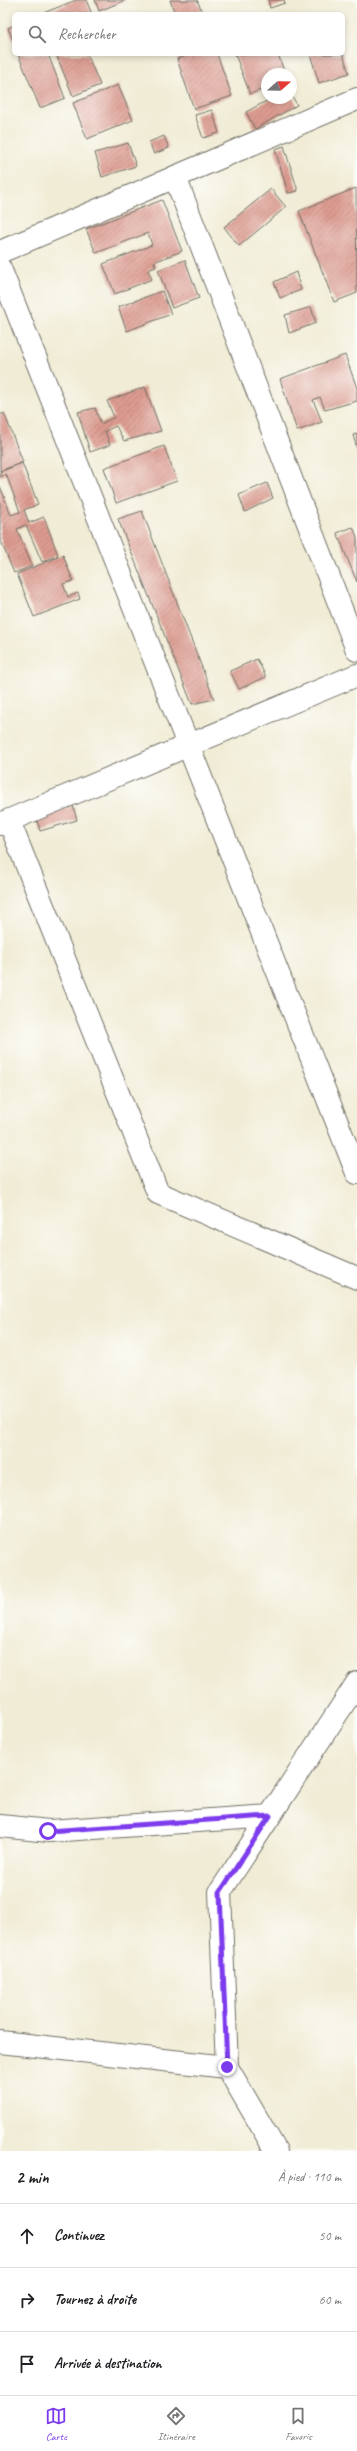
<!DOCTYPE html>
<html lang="fr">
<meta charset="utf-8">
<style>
:root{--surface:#fff;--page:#f2f2f2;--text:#202124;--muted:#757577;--line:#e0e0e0;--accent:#7c3aed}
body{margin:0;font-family:Caveat,sans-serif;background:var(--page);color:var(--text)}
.compass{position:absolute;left:261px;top:68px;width:36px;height:36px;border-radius:50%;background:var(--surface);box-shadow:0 2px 6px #0003;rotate:70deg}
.stop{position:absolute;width:12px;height:12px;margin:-9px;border:3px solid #7c3aed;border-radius:50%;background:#fff}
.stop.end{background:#7c3aed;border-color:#fff;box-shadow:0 1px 4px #0008}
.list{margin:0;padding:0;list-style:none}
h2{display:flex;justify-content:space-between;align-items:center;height:52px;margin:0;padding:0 16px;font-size:17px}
h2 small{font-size:13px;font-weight:400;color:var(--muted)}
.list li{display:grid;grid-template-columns:26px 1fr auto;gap:12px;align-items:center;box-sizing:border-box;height:64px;padding:0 16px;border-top:1px solid var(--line)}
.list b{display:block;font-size:15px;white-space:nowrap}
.list em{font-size:13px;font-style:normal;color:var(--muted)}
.icon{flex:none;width:22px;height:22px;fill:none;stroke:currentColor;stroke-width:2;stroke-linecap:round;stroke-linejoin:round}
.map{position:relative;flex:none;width:357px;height:2151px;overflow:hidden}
.search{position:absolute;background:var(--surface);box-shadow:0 2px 6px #0003;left:12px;right:12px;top:12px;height:44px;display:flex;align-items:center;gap:10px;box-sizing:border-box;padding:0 14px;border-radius:6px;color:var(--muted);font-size:15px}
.sheet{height:244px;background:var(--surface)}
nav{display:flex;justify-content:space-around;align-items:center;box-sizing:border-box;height:56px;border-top:1px solid var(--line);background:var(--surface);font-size:11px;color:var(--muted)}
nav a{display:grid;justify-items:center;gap:2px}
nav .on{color:var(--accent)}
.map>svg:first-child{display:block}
.building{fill:url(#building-hatch)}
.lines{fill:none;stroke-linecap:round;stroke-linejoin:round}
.minor-casing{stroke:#706f66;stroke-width:24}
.minor{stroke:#fff;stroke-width:22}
.route{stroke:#7c3aed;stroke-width:5}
</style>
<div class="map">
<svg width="357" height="2151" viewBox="0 0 357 2151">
<defs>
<pattern id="building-hatch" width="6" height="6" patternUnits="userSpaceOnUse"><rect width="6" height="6" fill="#dd9b90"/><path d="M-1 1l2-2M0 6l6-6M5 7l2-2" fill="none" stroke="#b37f76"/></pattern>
</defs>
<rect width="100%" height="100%" fill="#fdfcf7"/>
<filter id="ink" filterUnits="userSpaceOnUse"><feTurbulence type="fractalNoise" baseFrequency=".025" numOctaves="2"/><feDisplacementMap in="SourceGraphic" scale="8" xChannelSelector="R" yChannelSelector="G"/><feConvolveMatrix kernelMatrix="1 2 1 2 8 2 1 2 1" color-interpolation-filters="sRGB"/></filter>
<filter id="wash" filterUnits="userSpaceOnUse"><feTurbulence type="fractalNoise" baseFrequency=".012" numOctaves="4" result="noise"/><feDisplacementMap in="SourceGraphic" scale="16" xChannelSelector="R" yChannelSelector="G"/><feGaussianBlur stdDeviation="0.9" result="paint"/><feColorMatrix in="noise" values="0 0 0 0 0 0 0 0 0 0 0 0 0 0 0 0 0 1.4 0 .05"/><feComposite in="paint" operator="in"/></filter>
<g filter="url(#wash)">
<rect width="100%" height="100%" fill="#f0ecd5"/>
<g id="blocks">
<g class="building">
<path d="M76,0H86L92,14H41Z"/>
<path d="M95,0H126L99,11Z"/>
<path d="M170,0H197L203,14H175Z"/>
<path d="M268,0H284L285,3L270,8Z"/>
<path d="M14,25V43L8,28Z"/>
<path d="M18,54H48L65,98L40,108Z"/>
<path d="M56,54H87L100,85L73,96Z"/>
<path d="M191,54H217L232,96L194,109L177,59Z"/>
<path d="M235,54H278L285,74H267V88L250,94Z"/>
<path d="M310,54H343L349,73L319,83Z"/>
<path d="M118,85L133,120L87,139L73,103Z"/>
<path d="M291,94L297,105L255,129L246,112L272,98H291Z"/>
<path d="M212,110L219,133L203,138L195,115Z"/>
<path d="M164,136L169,148L154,154L149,142Z"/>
<path d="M128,143L136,166L102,177L95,153Z"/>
<path d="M284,146L298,191L288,193L275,149Z"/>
<path d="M356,188L357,293L334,302L299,211Z"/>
<path d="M271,189L286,207L239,246L224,227Z"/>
<path d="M162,200L182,251L154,262L156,267L148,270L152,279L115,294L103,264L152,245L148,233L96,253L86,229Z"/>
<path d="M185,260L199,298L172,308L158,270Z"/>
<path d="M296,272L301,290L280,298L274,282Z"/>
<path d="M162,291L171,314L127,331L118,307Z"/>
<path d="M311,307L316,323L289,333L285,315Z"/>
<path d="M345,355L357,388V401L325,410L320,397L313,400L322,422L297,431L280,379Z"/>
<path d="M145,387L161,431L124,441L116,426L105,431L110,445L90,452L78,412L95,408L101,424L114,417L107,401Z"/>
<path d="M4,413L23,462L0,471V415Z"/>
<path d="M357,434V449L353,435Z"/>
<path d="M164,446L177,481L116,503L104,468Z"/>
<path d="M22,463L38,504L24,510L29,523L44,517L58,555L42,562L26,525L17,529L32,566L14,573L0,539V486L11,515L20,512L6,474L0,477V472Z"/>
<path d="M267,483L273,498L245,512L239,495Z"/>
<path d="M142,511L214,699L192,704L118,519Z"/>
<path d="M353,527L357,537V582L337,533Z"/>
<path d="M63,555L73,581L63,584L68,597L78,593L80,599L34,617L17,574Z"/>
<path d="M257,659L266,677L239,689L230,671Z"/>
<path d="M73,806L77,820L40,831L36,817Z"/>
</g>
</g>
</g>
<g filter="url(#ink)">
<use href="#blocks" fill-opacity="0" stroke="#706f66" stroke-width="1"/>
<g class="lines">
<defs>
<g id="minor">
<path d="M175,177L357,650"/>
<path d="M0,252L357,99"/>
<path d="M0,268L357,1173"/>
<path d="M9,821L158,1193L357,1278"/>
<path d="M0,824L357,675"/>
<path d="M0,1826L49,1831L270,1816"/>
<path d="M0,2042L227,2067"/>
<path d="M276,2151L227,2067L220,1892L357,1683"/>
</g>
</defs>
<use href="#minor" class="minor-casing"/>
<use href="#minor" class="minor"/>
</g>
</g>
<g class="lines" filter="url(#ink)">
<path class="route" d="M48,1831L270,1816L220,1892L227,2067"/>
</g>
</svg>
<svg class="compass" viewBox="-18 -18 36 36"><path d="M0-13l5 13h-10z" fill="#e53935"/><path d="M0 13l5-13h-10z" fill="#757577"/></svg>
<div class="stop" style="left:48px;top:1831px"></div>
<div class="stop end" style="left:227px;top:2067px"></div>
<div class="search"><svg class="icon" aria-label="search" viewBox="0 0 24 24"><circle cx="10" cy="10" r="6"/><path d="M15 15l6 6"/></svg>Rechercher</div>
</div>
<section class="sheet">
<h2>2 min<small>À pied · 110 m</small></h2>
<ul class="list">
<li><svg class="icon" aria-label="ahead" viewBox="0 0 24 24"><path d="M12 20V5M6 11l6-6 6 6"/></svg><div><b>Continuez</b></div><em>50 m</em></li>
<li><svg class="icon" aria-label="right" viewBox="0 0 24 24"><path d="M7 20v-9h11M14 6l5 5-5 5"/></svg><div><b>Tournez à droite</b></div><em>60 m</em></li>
<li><svg class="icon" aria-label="arrive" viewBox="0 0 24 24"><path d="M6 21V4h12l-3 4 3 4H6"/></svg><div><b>Arrivée à destination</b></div></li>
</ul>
</section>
<nav>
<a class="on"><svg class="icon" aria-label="map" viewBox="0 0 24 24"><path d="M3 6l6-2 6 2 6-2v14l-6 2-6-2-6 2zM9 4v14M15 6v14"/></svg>Carte</a>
<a><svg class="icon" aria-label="directions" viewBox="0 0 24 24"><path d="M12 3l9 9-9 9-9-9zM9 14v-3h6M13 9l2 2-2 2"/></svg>Itinéraire</a>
<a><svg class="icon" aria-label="saved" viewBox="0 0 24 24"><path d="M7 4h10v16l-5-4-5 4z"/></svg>Favoris</a>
</nav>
